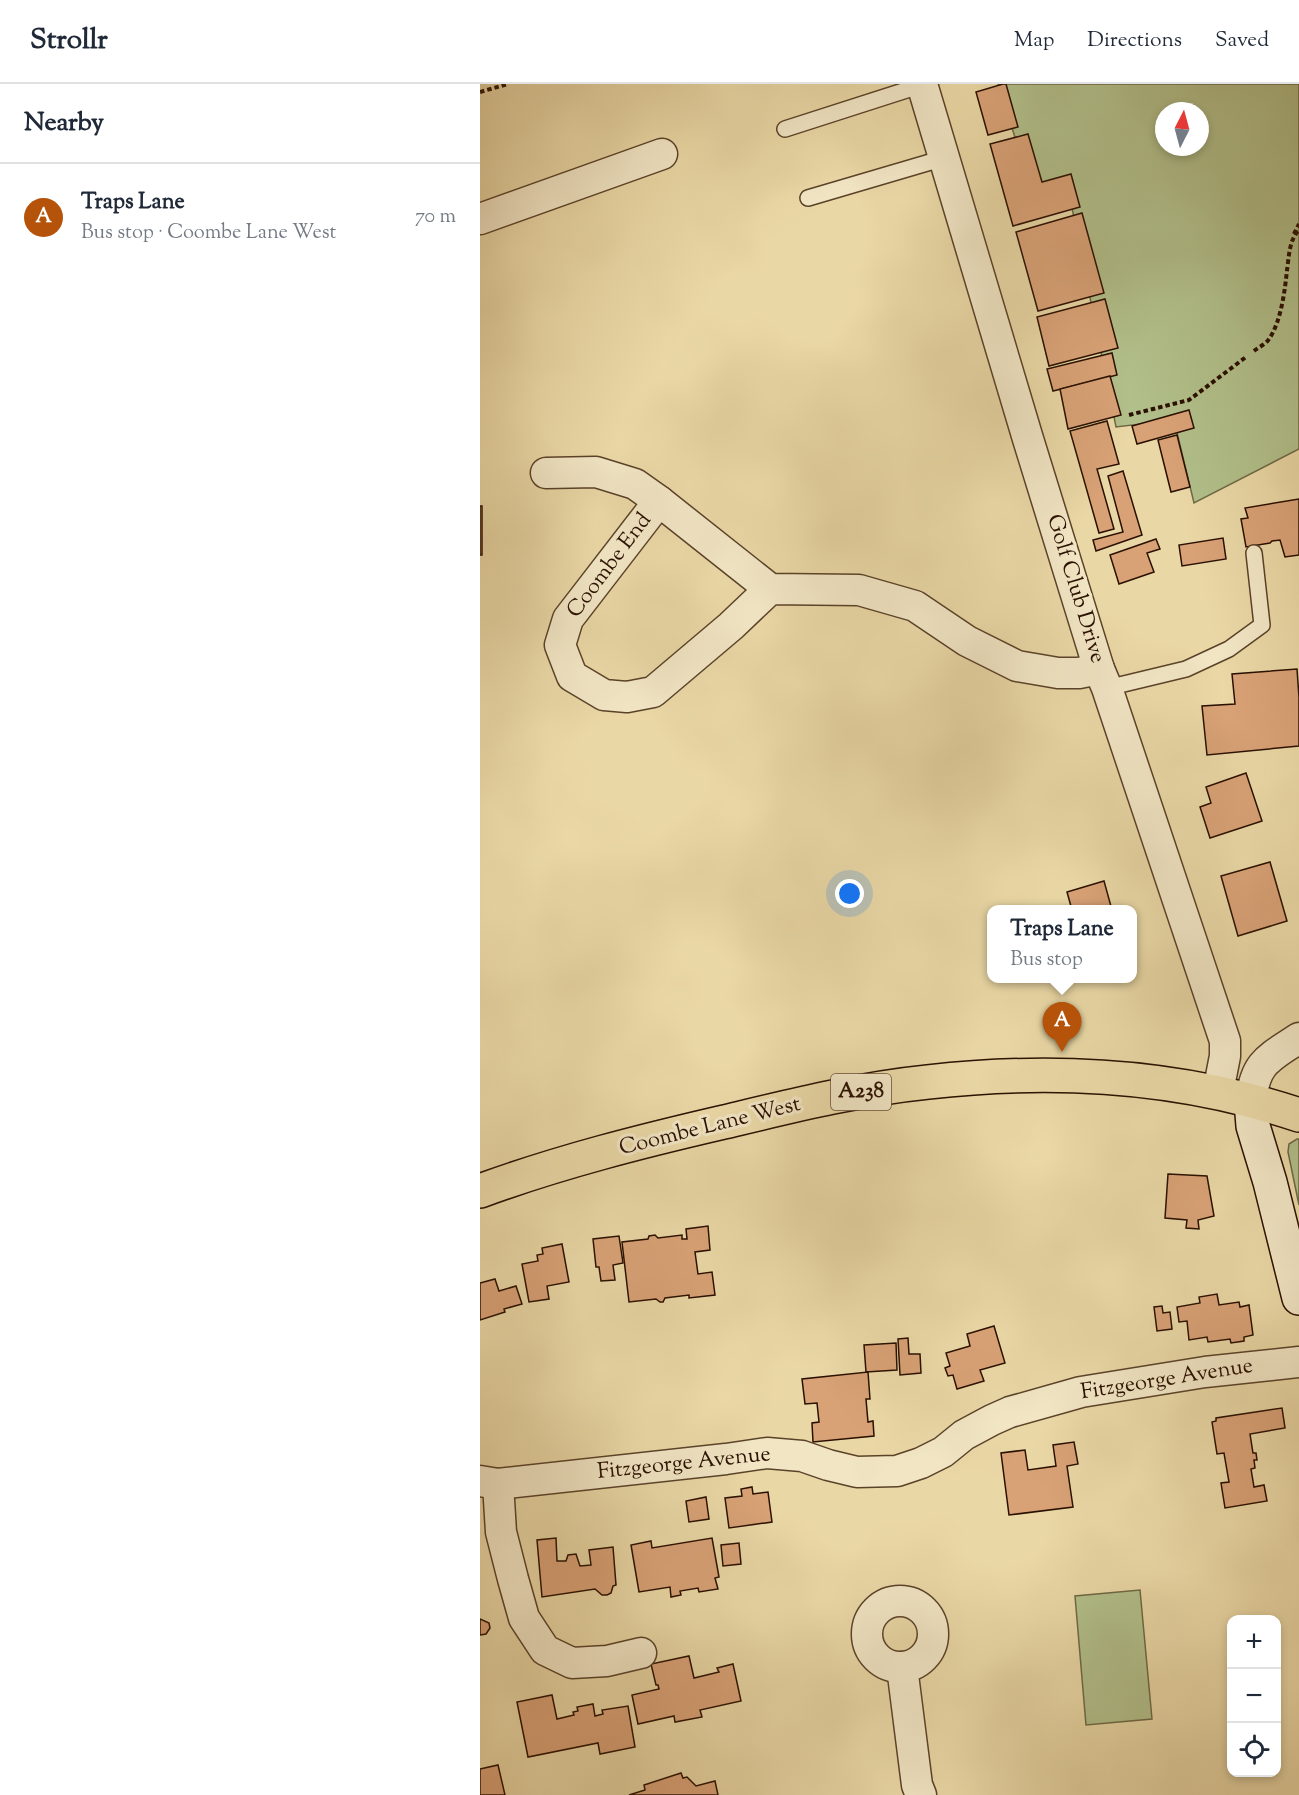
<!DOCTYPE html>
<meta charset="utf-8">
<style>
:root{--surface:#fff;--page:#f6f6f7;--text:#1f2937;--muted:#747a83;--line:#e0e1e3;--accent:#b45309}
body{margin:0;font-family:"Sorts Mill Goudy",serif;background:var(--page);color:var(--text)}
.controls{position:absolute;right:18px;bottom:18px;display:grid;overflow:hidden;border-radius:12px;box-shadow:0 3px 9px #0003}
.controls button{width:54px;height:54px;display:grid;place-items:center;padding:0;border:0;border-bottom:2px solid var(--line);background:var(--surface);color:var(--text);font:30px sans-serif}
.compass{position:absolute;left:675px;top:18px;width:54px;height:54px;border-radius:50%;background:var(--surface);box-shadow:0 3px 9px #0003;rotate:6deg}
.you{position:absolute;left:370px;top:810px;width:21px;height:21px;margin:-15px;border:4px solid #fff;border-radius:50%;background:#1a73e8;box-shadow:0 0 0 9px #1a73e833}
.badge{display:grid;place-items:center;width:39px;height:39px;border-radius:50%;background:var(--accent);color:#fff;font-size:20px;font-weight:700}
.pin{position:absolute;translate:-50% -50px;filter:drop-shadow(0 2px 3px #0008)}
.pin::after{content:'';position:absolute;top:32px;width:21px;height:18px;background:inherit;clip-path:polygon(0 0,100% 0,50% 100%)}
.popup{position:absolute;left:507px;top:821px;width:150px;height:78px;box-sizing:border-box;display:grid;place-content:center;border-radius:12px;background:var(--surface);filter:drop-shadow(0 2px 4px #0005);font-size:20px;white-space:nowrap;color:var(--muted)}
.popup b{font-size:22px;color:var(--text)}
.popup::after{content:'';position:absolute;left:50%;top:100%;margin-left:-12px;border:12px solid transparent;border-top-color:var(--surface)}
.list{margin:0;padding:0;list-style:none}
h2{display:flex;justify-content:space-between;align-items:center;height:78px;margin:0;padding:0 24px;font-size:26px}
h2 small{font-size:20px;font-weight:400;color:var(--muted)}
.list li{display:grid;grid-template-columns:39px 1fr auto;gap:18px;align-items:center;box-sizing:border-box;height:108px;padding:0 24px;border-top:2px solid var(--line)}
.list b{display:block;font-size:22px;white-space:nowrap}
.list p{margin:0;font-size:20px;white-space:nowrap;color:var(--muted)}
.list em{font-size:20px;font-style:normal;color:var(--muted)}
.icon{flex:none;width:33px;height:33px;fill:none;stroke:currentColor;stroke-width:2;stroke-linecap:round;stroke-linejoin:round}
.map{position:relative;flex:none;width:819px;height:1711px;overflow:hidden}
header{display:flex;align-items:center;gap:36px;box-sizing:border-box;height:84px;padding:0 30px;background:var(--surface);border-bottom:2px solid var(--line)}
header strong{font-size:28px}
nav{display:flex;gap:33px;margin-inline-start:auto;font-size:21px}
main{display:flex}
aside{flex:1;background:var(--surface)}
.map>svg:first-child{display:block}
.green{fill:#b1bf8a;stroke:#6e6845;stroke-width:1.5;fill-rule:evenodd}
.building{fill:#d8a176;stroke:#2a1000;stroke-width:1.5}
.lines{fill:none;stroke-linecap:round;stroke-linejoin:round}
.service-casing{stroke:#5a4229;stroke-width:18}
.minor-casing{stroke:#5a4229;stroke-width:33}
.secondary-casing{stroke:#2a1000;stroke-width:36}
.primary-casing{stroke:#2a1000;stroke-width:36}
.path{stroke:#2a1000;stroke-width:4;stroke-dasharray:4.5 3;stroke-linecap:butt}
.service{stroke:#f1e5c4;stroke-width:15}
.minor{stroke:#f1e5c4;stroke-width:30}
.secondary{stroke:#f1e5c4;stroke-width:33}
.primary{stroke:#e9d7a5;stroke-width:33}
.labels{text-anchor:middle;dominant-baseline:central;stroke-width:6;stroke-linejoin:round;paint-order:stroke}
.shield{fill:#f1e5c4;stroke:#66503b;stroke-width:1.5}
.shield-label{font-size:21px;font-weight:bold;fill:#2a1000}
.street-label{font-size:22px;fill:#2a1000;stroke:#f1e5c4}
</style>
<header>
<strong>Strollr</strong>
<nav><a>Map</a><a>Directions</a><a>Saved</a></nav>
</header>
<main>
<aside>
<h2>Nearby<small></small></h2>
<ul class="list">
<li><span class="badge">A</span><div><b>Traps Lane</b><p>Bus stop · Coombe Lane West</p></div><em>70 m</em></li>
</ul>
</aside>
<div class="map">
<svg width="819" height="1711" viewBox="0 0 819 1711">
<rect width="100%" height="100%" fill="#e9d7a5"/>
<filter id="stains"><feTurbulence type="fractalNoise" baseFrequency=".00333" numOctaves="4"/><feColorMatrix values="0 0 0 0 .2 0 0 0 0 .09 0 0 0 0 .02 0 0 0 .5 -.17"/></filter>
<radialGradient id="worn" r=".72"><stop offset=".6" stop-color="#630" stop-opacity="0"/><stop offset="1" stop-color="#630" stop-opacity=".3"/></radialGradient>
<g class="green">
<path d="M518,0H819V365L714,419L694,336L636,343L589,109L554,113ZM684,27H720V63H684Z"/>
<path d="M817,1055H819V1121L808,1068L809,1060Z"/>
<path d="M660,1506L672,1635L606,1641L595,1512Z"/>
</g>
<g class="building">
<path d="M523,0H526L538,43L508,51L496,8Z"/>
<path d="M548,50L562,98L591,90L600,123L533,142L510,60Z"/>
<path d="M602,129L624,209L558,227L536,148Z"/>
<path d="M625,215L638,264L569,282L557,233Z"/>
<path d="M632,269L637,291L573,307L567,285Z"/>
<path d="M630,292L641,331L588,345L580,305Z"/>
<path d="M709,326L714,344L657,360L652,342Z"/>
<path d="M627,337L639,380L617,385L634,445L619,449L590,347Z"/>
<path d="M697,351L710,403L691,408L678,356Z"/>
<path d="M643,387L662,451L616,467L613,456L643,448L628,392Z"/>
<path d="M819,415V471L805,473L800,456L792,457L790,459L766,463L761,435L768,434L765,424Z"/>
<rect x="0" y="422" width="2" height="49"/>
<path d="M743,454L746,475L702,482L699,461Z"/>
<path d="M676,455L680,465L667,469L674,488L639,500L630,471Z"/>
<path d="M817,585L819,613V662L727,671L722,622L755,620L752,590Z"/>
<path d="M766,689L782,737L730,754L720,723L731,719L726,703Z"/>
<path d="M790,778L807,837L758,852L741,792Z"/>
<path d="M624,797L632,826H592L587,808Z"/>
<path d="M688,1090L727,1092L734,1132L718,1136L719,1145L706,1144L707,1136L685,1134Z"/>
<path d="M228,1142L230,1166L215,1168L218,1190L232,1188L235,1211L209,1214V1211L185,1214L183,1218H180L176,1215L149,1218L142,1158L168,1155L169,1152L175,1151L178,1154L202,1151V1155H207L206,1145Z"/>
<path d="M139,1152L143,1179L133,1181L135,1196L121,1197L119,1183H116L113,1155Z"/>
<path d="M82,1160L89,1198L67,1202L69,1215L49,1218L42,1180L58,1177L57,1171L63,1170L62,1164Z"/>
<path d="M15,1195L19,1207L36,1202L42,1220L24,1225L25,1228L0,1236V1199Z"/>
<path d="M737,1210L739,1221L759,1218L760,1223L769,1221L773,1251L764,1253V1257L751,1259L750,1255L728,1258L727,1253L709,1256L707,1237L699,1238L697,1223L720,1219L719,1213Z"/>
<path d="M682,1222L683,1229L690,1228L692,1245L677,1247L674,1223Z"/>
<path d="M514,1242L525,1279L500,1286L504,1297L477,1305L473,1291L468,1292L465,1284L470,1282L466,1269L490,1262L487,1250Z"/>
<path d="M428,1254L429,1270H440L441,1289L420,1291L418,1255Z"/>
<path d="M416,1259L417,1286L386,1288L384,1261Z"/>
<path d="M388,1288L390,1315H386L388,1338L393,1337L394,1352L333,1358L332,1339L339,1338L337,1319L325,1320L322,1295Z"/>
<path d="M802,1324L805,1344L770,1350L773,1369H776L777,1376H774L775,1384L771,1385L774,1403L784,1401L787,1417L745,1424L741,1399L749,1398L744,1369L737,1370L732,1338L736,1337V1334Z"/>
<path d="M594,1358L598,1380L587,1382L593,1423L529,1431L521,1369L545,1366L548,1386L576,1382L573,1361Z"/>
<path d="M272,1403L273,1410L288,1408L292,1438L249,1444L245,1414L262,1412L261,1405Z"/>
<path d="M226,1413L229,1435L209,1438L206,1417Z"/>
<path d="M76,1454L77,1477H86L88,1471L96,1470L100,1482L111,1481L109,1466L133,1463L136,1501L133,1502L131,1509L127,1511H122L115,1505L62,1513L57,1456Z"/>
<path d="M232,1454L239,1493L235,1494L238,1505L219,1508L218,1504L200,1507L201,1511L191,1513L190,1503L159,1508L151,1461L171,1457L172,1464Z"/>
<path d="M259,1459L261,1480L243,1482L241,1461Z"/>
<path d="M0,1535L9,1539L10,1544L6,1550L0,1551Z"/>
<path d="M209,1572L214,1594L239,1588L237,1584L253,1580L261,1617L220,1626L222,1633L195,1638L194,1632L158,1640L152,1611L179,1605L178,1601H176L171,1580Z"/>
<path d="M72,1611L77,1635L94,1631L93,1628L98,1627L97,1623L113,1620L115,1632L123,1630L122,1626L148,1622L155,1663L120,1670L118,1659L48,1673L37,1618Z"/>
<path d="M18,1681L25,1711H0V1685Z"/>
<path d="M201,1689L203,1694L207,1693L216,1702L235,1697L238,1711H149L165,1706L164,1701Z"/>
</g>
<g class="lines">
<defs>
<g id="service">
<path d="M305,45L442,1"/>
<path d="M328,114L464,74"/>
<path d="M627,604L706,585L749,565L782,541L774,469"/>
</g>
<g id="minor">
<path d="M442,0L548,355L619,585L627,604L745,957V972L738,1008"/>
<path d="M0,135L182,70"/>
<path d="M66,389L116,388L155,400L179,417"/>
<path d="M290,505L179,417L88,535L80,561L92,592L124,611L147,613L173,608L251,542L290,505L379,506L435,522L487,557L537,582L578,589H599L619,585"/>
<path d="M771,1017C775,978 789,974 819,954"/>
<path d="M0,1397L18,1400L246,1375L287,1369L322,1372L348,1381L377,1388L417,1387L441,1379L463,1368L484,1351L512,1336L530,1328L601,1308L725,1288L819,1278"/>
<path d="M18,1400L21,1448L33,1495L44,1534L65,1566L92,1579L127,1577L161,1569"/>
<circle cx="420" cy="1550" r="33"/>
<path d="M422,1583L437,1701L441,1711"/>
</g>
<path id="secondary" d="M771,1017L773,1042L790,1098L819,1214"/>
<path id="primary" d="M0,1107C79,1078 162,1057 244,1038C311,1022 379,1005 448,998C572,984 700,991 819,1031"/>
</defs>
<use href="#service" class="service-casing"/>
<use href="#minor" class="minor-casing"/>
<use href="#secondary" class="secondary-casing"/>
<use href="#primary" class="primary-casing"/>
<g class="path">
<path d="M0,8L28,0"/>
<path d="M814,150L819,140"/>
<path d="M774,267C779,263 786,260 789,255C801,238 805,206 807,186C809,173 809,156 819,146"/>
<path d="M649,331L709,316L766,273"/>
</g>
<use href="#service" class="service"/>
<use href="#minor" class="minor"/>
<use href="#secondary" class="secondary"/>
<use href="#primary" class="primary"/>
</g>
<g class="labels">
<rect class="shield" x="351" y="990" width="60" height="36" rx="4.5"/>
<g class="shield-label">
<text x="381" y="1008">A238</text>
</g>
<g class="street-label">
<text transform="translate(130 482) rotate(-53)">Coombe End</text>
<text transform="translate(595 505) rotate(73)">Golf Club Drive</text>
<text transform="translate(230 1043) rotate(-14)">Coombe Lane West</text>
<text transform="translate(687 1296) rotate(-9)">Fitzgeorge Avenue</text>
<text transform="translate(204 1380) rotate(-6)">Fitzgeorge Avenue</text>
</g>
</g>
<rect width="100%" height="100%" filter="url(#stains)"/>
<rect width="100%" height="100%" fill="url(#worn)"/>
</svg>
<div class="controls">
<button>+</button>
<button>−</button>
<button><svg class="icon" aria-label="locate" viewBox="0 0 24 24"><circle cx="12" cy="12" r="6"/><path d="M12 2v4M12 18v4M2 12h4M18 12h4"/></svg></button>
</div>
<svg class="compass" viewBox="-18 -18 36 36"><path d="M0-13l5 13h-10z" fill="#e53935"/><path d="M0 13l5-13h-10z" fill="#747a83"/></svg>
<div class="you"></div>
<div class="pin badge" style="left:582px;top:968px">A</div>
<div class="popup"><b>Traps Lane</b>Bus stop</div>
</div>
</main>
